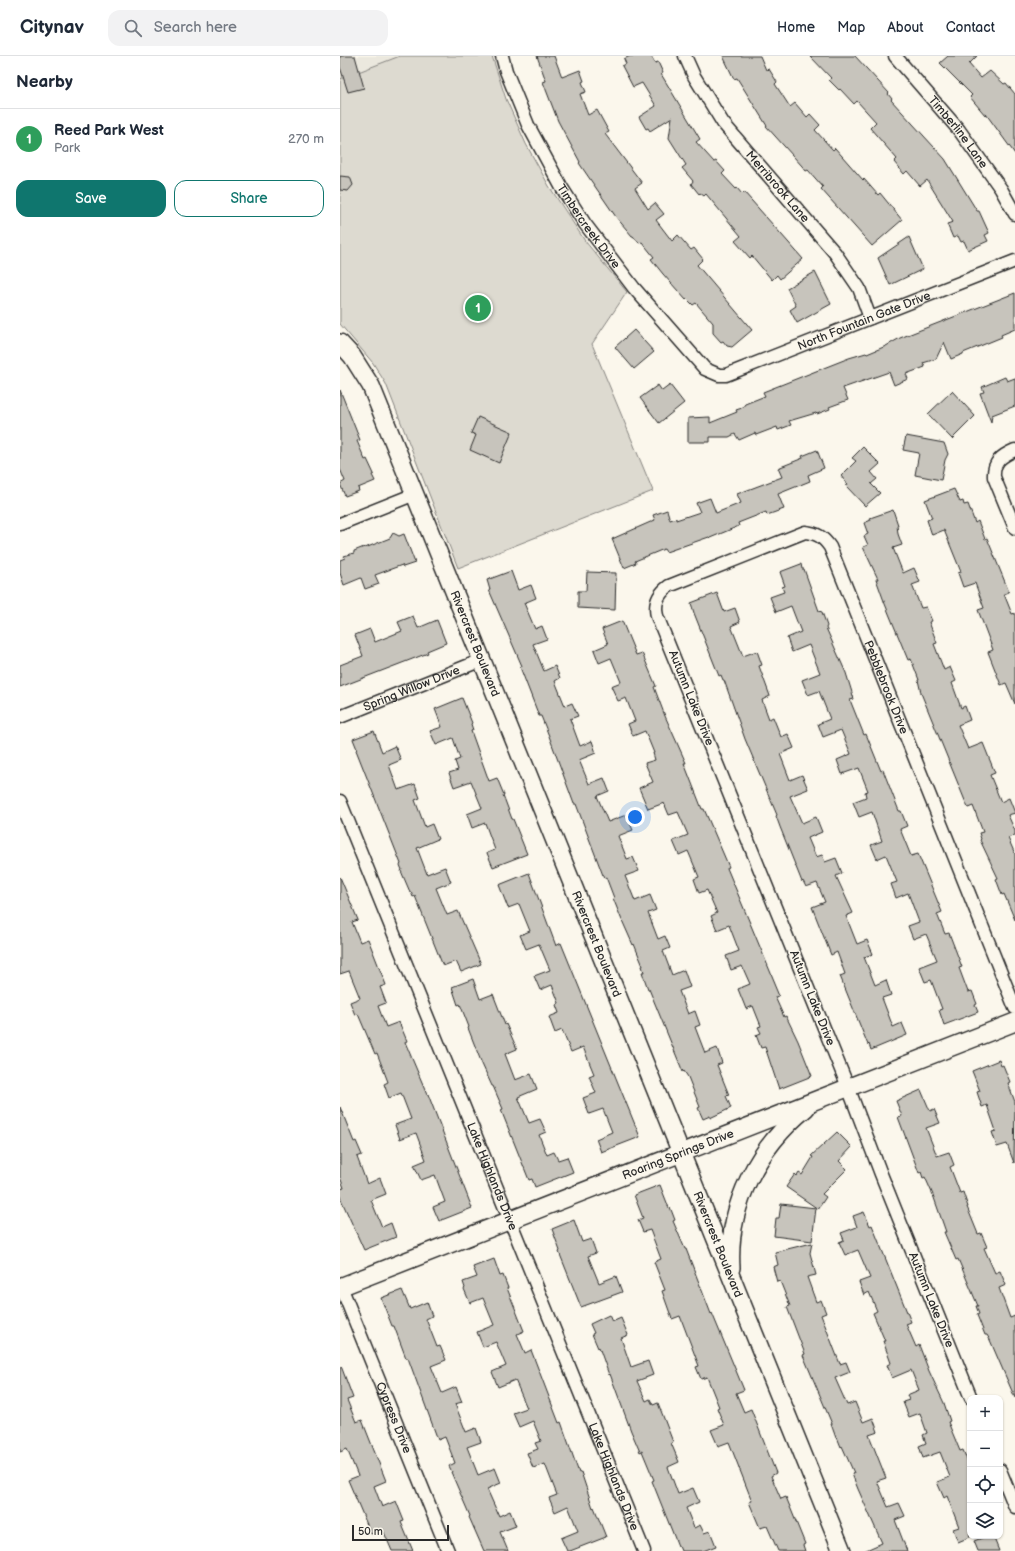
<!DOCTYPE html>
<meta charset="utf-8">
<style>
:root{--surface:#fff;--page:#f2f2f3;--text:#1f2937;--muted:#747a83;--line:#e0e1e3;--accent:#0f766e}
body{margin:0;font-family:"Balsamiq Sans",sans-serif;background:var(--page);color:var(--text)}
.controls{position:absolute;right:12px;bottom:12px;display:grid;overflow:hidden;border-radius:8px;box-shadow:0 1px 3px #0004}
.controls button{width:36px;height:36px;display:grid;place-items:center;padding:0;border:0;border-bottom:1px solid var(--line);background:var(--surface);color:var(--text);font:20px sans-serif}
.scale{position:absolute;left:12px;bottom:10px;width:97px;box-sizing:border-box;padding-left:4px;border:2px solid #2b2b2b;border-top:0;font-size:11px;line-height:14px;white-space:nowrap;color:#2b2b2b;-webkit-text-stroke:3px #fbf7ec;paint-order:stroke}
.you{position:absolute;left:295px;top:761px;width:14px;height:14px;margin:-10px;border:3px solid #fff;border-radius:50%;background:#1a73e8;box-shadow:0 0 0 6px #1a73e833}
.badge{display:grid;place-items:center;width:26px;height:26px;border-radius:50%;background:var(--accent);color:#fff;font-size:13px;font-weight:700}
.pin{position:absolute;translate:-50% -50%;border:2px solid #fff;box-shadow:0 1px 4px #0006}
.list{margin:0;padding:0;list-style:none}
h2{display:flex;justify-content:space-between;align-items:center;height:52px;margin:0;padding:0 16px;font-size:17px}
h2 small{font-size:13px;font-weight:400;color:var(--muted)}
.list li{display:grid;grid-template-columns:26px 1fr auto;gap:12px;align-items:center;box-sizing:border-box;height:60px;padding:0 16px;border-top:1px solid var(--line)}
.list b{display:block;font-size:15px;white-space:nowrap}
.list p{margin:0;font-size:13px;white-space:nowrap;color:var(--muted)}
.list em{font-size:13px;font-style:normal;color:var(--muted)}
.actions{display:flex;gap:8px;padding:12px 16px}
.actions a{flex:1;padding:9px 0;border:1px solid var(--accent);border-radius:12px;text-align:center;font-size:14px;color:var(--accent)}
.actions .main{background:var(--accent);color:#fff}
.icon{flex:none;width:22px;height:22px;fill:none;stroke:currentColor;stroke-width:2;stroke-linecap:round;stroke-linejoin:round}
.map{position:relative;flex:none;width:675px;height:1495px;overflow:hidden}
header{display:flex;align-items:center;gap:24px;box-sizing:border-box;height:56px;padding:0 20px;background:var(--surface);border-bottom:1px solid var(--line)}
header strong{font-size:19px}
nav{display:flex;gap:22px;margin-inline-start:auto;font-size:14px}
.search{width:280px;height:36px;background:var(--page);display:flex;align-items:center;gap:10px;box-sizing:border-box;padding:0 14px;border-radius:12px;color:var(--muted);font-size:15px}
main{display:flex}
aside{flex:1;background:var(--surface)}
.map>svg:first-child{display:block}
.built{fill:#ebe8de}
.green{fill:#dddad0;stroke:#84827e}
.building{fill:#c7c4bc;stroke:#2b2b2b}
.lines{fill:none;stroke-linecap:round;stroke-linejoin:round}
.street-casing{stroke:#2b2b2b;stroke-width:15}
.secondary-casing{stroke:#2b2b2b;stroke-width:20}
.street{stroke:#fbf7ec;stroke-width:12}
.secondary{stroke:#fbf7ec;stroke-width:17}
.labels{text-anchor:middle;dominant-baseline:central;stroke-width:3;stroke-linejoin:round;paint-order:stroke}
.street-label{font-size:12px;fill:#2b2b2b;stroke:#fbf7ec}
</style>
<header>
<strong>Citynav</strong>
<div class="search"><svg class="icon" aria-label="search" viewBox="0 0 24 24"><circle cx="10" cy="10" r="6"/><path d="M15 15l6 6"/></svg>Search here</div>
<nav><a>Home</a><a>Map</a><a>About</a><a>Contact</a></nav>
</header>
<main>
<aside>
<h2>Nearby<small></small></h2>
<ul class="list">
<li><span class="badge" style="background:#2e9e5b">1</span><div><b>Reed Park West</b><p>Park</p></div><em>270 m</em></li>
</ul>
<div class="actions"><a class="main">Save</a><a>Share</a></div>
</aside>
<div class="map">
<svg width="675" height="1495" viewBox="0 0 675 1495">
<rect width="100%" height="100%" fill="#fbf7ec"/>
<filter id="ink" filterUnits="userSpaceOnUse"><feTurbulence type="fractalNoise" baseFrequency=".025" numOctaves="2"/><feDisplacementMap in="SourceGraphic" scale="8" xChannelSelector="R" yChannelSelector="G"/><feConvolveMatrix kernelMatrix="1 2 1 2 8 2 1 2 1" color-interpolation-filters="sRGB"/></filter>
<g filter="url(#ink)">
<path class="built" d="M0,0H60L0,23Z"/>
<path class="green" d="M60,0H152L166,43L186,88L209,130L245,185L287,236L252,288L313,435L118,512L46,328L33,307L0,268V23Z"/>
<g class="building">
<path d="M0,0H15L24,32L8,36L0,11Z"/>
<path d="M197,0H214L222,21L240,14L244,25L242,26L246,36L240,38L248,59L257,54L269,76L265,78L302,127L295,132L308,153L315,147L324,158L316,164L332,185L338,179L351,194L354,192L363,203L357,209L412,274L392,291L387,290L383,285L381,286L373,277V267L356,247L353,249L347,243L346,244L323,218L311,203L314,201L302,186L299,187L293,180H292L276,161L254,129L239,107L240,106L218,65L203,26L206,25Z"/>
<path d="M290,0H311L315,7L318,6L323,17L321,18L360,83L356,86L374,106L376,105L385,115L382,118L396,133L397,132L402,138L404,136L463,203L440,223L437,219L432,224L412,200L410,202L395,185L401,180L366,138L364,140L360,137L359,138L351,128L353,125L342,112L346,109L329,82L332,61L310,75L308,72L306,73L299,61L316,50L302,27L293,31L282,10L286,8L284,3Z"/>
<path d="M383,0H420L426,14L429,13L437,26L435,28L450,51L455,47L467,61L470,58L480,69L475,74L493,94L495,92L523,124L524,123L538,139L540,137L562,164L532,190L481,133L483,131L468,114L466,115L462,110L426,70H427L397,22L394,23Z"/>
<path d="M470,0H515L549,37L548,38L552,43L551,44L605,103L637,155H639L649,177L645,179L648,185L628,194L624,185L621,186L618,180L613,182L607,168L613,166L587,124L580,130L567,115L564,118L554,106L557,103L530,72L536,66L517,45L514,48L500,33L499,34L489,24L491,22Z"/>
<path d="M608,0H637L629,8L641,22L650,15L664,28L666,27L675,38V98L646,58L645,59L630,41L632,39L600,7Z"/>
<path d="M0,120L10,121L13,129L8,135L0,134Z"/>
<path d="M569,181L583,213L550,229L538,202Z"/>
<path d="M475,216L491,248L457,267L450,254L456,250L447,232Z"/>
<path d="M675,237V273L661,279L662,281L623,297V298L611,303L604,286L596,303L583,307L585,311L566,318L568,323L554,329L549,316L503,332L508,344L489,351L490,353L477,358L476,357L449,365L451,369L438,374L437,371L416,379L415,377L399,384L395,378L389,381H370V386H348V362L370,361V367L397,356L396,354L402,352L405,348L425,340L423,336L509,302L526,297L527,298L546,290L560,282Z"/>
<path d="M294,274L314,296L294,313L275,291Z"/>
<path d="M665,321L667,325L675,322V350L652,359L651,366L640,337L644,336L642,331Z"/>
<path d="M318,329L322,335L330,329L344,347L319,367L300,342Z"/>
<path d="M0,334L20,384L17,385L25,404L27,403L34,418L32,419L35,425L18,432L19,435L5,440L0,428L5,425L0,413Z"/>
<path d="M612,335L635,360L612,383L588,358Z"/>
<path d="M138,361L172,376L159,407L130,394L136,379L131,377Z"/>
<path d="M566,380L604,387L608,398L605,404L601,424L575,419L579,397L563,394Z"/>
<path d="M523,391L540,408L531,416L537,423L531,428L540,437L525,450L506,430L508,429L501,420L516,405L512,402Z"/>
<path d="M477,394L484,412L468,419L470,425L438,438L444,453L427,459L426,456L398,467L399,470L370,482L369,481L326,496L324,493L295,505L296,507L284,512L272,483L315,464L313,459L327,454L330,464L336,462V464L360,456L356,447L370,442L376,457L401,447L397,438L442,421L438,412L463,402L462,400Z"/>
<path d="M614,433L620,446L623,445L624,449L628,448L635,467L638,465L645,483L647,482L669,536L664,538L672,558L675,557V648L666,627L661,629L648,596L653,594L638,554L644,552L635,527L623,531L618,517L621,516L604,474L592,479L587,464L592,462L585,444Z"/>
<path d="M553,454L558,469H557L558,478L562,489L553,492L563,517L574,512L580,526L572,529L581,552L586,551L592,565L589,566L597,587L594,588L604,614L610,611L616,625L612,627L621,652L625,650L630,664L618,669L628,693L643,687L655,717L650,719L661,746L669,742L675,757L668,759L675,775V779L668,782L675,798V864L664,838L662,839L656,823L658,822L640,784L641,783L639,777L643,776L633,750L628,752L581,637L578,624H579L571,603L568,604L545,548L536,523H538L523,491L528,489L524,480L528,478L524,467L531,464L530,462Z"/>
<path d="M53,477L59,480L64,478L75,507L63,511L62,509L35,519L39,528L25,533L21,522L4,529L0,517V504L5,502L4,500L14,497V495L24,491L25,492L50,482Z"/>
<path d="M461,508L462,513H464L479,555L482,556L487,570L486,572L506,617L514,643L510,644L524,679L526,678L541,715L543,714L559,755H561L567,770L560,773L571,800L578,798L602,856L597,858L605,878L609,877L622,911L619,912L628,936L632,935L637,948L635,949L638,956L604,969L599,954L602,953L591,924L585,926L579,911L597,904L586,878L573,883L568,870L579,866L568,837L556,842L551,828L557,826L546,799L537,803L531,789L542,785L532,756L519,761L513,746L526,741L525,736L528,735L519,712L502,718L497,704L511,698L501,674L483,681L478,668L490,663L479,635L468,639L462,624L480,617L469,589L452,596L447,582L461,576L451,550L436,556L430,541L444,536L442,531L445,530L440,516Z"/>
<path d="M171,515L178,534L191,529L196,542L184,547L195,573L202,570L207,583L193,588L204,615L215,610L220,622L215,625L225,650L232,647L238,660L230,663L240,690L252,685L256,697L239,704L249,728L264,722L269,735L257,740L268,766L286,759L293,774L278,780L287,803L293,801L299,815L285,820L295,845L310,839L316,854L308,857L318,883L325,880L330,892L323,895L332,919L344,914L350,931L339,935L348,958L355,955L360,969L355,971L365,997L377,992L382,1007L377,1009L389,1039L386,1040L391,1052L370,1062V1060L363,1063L358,1052L360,1051L348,1021L344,1015L343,1016L309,933H308L302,916H304L302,910H303L294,888L293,889L281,862L273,842H274L266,821L264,822L236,748H234L209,680L201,660H199L180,611L182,610L149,534H150L147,524Z"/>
<path d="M247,516L276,517L275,554L238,552V535H246Z"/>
<path d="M377,537L384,556L395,552L400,566L391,570L403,600L417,595L422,609L419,610L430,640L422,644L429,663L433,661L441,681L448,678L454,692L440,698L450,724L462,719L468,733L450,740L462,767L476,761L482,776L468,782L476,801L482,799L485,806L496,802L502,817L496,820L513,857L506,860L517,888L527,884L533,898L524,901L535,929L546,924L551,939L542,942L553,971L562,967L567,979L531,994L529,988L528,989L500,920L505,918L497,896L491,899L472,851L485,846L477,827L466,831L463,825L462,826L440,771L436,760L437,759L405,683L384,624H383L381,619L379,620L354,557L351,547Z"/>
<path d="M73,560L78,572L97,564L106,587L87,595L88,597L0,631V609L23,600L15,579L30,573L35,586L62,575L58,566Z"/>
<path d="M282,565L296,599L302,597L316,630L314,631L325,660L346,707H344L362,753H364L383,797L389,811L387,812L435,927L434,928L439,940L435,941L444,961L446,960L458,985L472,1020L439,1033L425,991L421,992L416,979L421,977L418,971L421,970L413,950L406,953L398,933L410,928L402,910L391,914L386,900L399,895L389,869L377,874L371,860L377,857L367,834L359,837L354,823L359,821L348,795L339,799L333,785L348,779L338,756L329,759L324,747L308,753L299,732L313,726L305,707L315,704L313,697H314L305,675L293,680L288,668L295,665L286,642L278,645L271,630L281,626L271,602L259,607L254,594L268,588L262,573Z"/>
<path d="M122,642L132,667L131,668L133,674L131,675L149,725L157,722L164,739H163L172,763H173L187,798L153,811L147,797L155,794L145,767L132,772L127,758L142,752L131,725L114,731L109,717L118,714L115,705L120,703L113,682L96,689L90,675L102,671L95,653Z"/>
<path d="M34,675L42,696L55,690L61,704L49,709L58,734L75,728L80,742L75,744L85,771L92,768L98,783L77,792L87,818L105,811L111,826L96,832L107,859L118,855L141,908L121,916L116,905L103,910L75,840L73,841L71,836H70L61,815L62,814L60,809L61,808L16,694L17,693L13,683Z"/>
<path d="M189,817L216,890L221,887L300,1081L261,1096L256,1083L272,1076L263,1053L249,1058L243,1042L256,1037L249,1020L254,1018L243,991L231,996L222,974L215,977L209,961L219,957L216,949L219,947L212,929L200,934L194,920L210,914L199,888L186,893L180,879L190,875L179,848L168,852L159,829Z"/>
<path d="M0,821L18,864L12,866L20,886L28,883L46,929L40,931L46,947L38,950L46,971L59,966L67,985L65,986L87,1038H88L132,1152L99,1165L93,1151L105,1146L95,1119L81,1124L74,1109L86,1104L76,1077L60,1083L55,1069L71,1063L61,1037L49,1042L44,1028L48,1026L37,997L35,998L18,958L15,959L10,946L20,942L9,915L0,918Z"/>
<path d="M133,923L140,943L153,938L165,969L166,968L177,993L165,998L175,1024L191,1018L197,1033L178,1041L189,1067L200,1063L206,1076L199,1079L207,1099L214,1096L218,1104L227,1101L233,1116L195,1131L192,1123L189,1124L161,1054L163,1053L153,1030H152L142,1008L128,972L129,971L120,948L118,949L112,931Z"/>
<path d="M659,1004L661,1010L663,1009L670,1026L668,1027L675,1046L674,1107L667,1088L657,1091L652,1076L656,1075L647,1049L642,1051L637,1036L640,1035L632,1015Z"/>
<path d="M581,1034L590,1055L594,1053L600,1067L586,1072L597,1100L609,1096L614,1109L610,1111L620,1137L623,1136L628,1151H627L638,1178L641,1177L647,1191L644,1192L655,1217L660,1215L666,1229L659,1232L670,1262L675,1260V1342L650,1284L647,1279H645L637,1259L639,1258L636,1250H638L618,1203L616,1204L604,1176H606L593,1139L585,1121L583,1122L581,1116L579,1117L558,1061L562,1060L556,1045Z"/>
<path d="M0,1051L14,1086L16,1085L22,1099L17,1101L27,1128L40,1122L46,1138L31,1144L42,1171L51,1167L56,1181L24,1194L0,1141V1133L4,1132L0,1121Z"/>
<path d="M497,1076L512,1091L499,1105L507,1113L482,1138L486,1141L478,1153L446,1131L455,1118L457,1120L459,1117L462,1119L473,1101L471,1100Z"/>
<path d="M320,1129L329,1152L330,1151L335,1164L333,1165L345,1193H346L371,1258L372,1257L404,1334L396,1337L404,1356L411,1353L436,1417L431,1420L441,1443L446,1441L465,1488L463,1489L465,1495H438L427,1470L420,1472L409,1446L412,1445L389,1386L378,1390L371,1374L384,1369L377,1352L379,1351L367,1321L361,1323L356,1311L359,1310L340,1260L332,1263L322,1235L325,1234L314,1206L321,1203L310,1174L303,1176L298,1164L303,1162L294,1139Z"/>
<path d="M441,1148L476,1152L472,1185L434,1180L436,1162H439Z"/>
<path d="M524,1156L530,1170L532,1169L571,1266L566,1268L576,1291L579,1289L589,1315L604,1347L610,1365L608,1366L620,1395L623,1394L630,1411V1481L618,1486L613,1473L619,1471L607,1440L604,1442L597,1426L610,1421L600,1396L583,1402L579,1390L586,1387L583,1379L587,1377L580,1357L569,1361L563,1346L569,1344L567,1339L579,1334L571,1314L552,1322L547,1309L551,1307L543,1285H545L533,1257L537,1255L529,1236L524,1239L519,1226L530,1222L518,1194L505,1199L499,1186L504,1184L501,1177L517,1171L513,1160Z"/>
<path d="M234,1164L242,1186L251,1183L256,1197L248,1200L259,1227L276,1220L282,1236L241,1251L219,1196L220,1195L212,1173Z"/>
<path d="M472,1187L470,1197L476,1219L467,1221L476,1246L481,1244L486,1257L481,1259L500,1308L506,1306L510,1316L495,1322L507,1349L515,1346L523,1366L533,1362L538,1376L529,1379L546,1422L537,1425L548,1451L559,1447L565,1460L555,1464L567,1495H524L542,1487L518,1433L512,1418L514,1417L502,1390L501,1391L497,1381L496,1382L491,1368H492L463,1299L465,1298L447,1251L450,1250L440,1225L437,1226L433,1211L438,1209L435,1196Z"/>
<path d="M154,1203L160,1220L163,1219L168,1232H167L184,1275L177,1278L185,1297L191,1294L219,1367L221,1366L239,1417L241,1416L253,1452L254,1451L266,1481L230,1495H227L221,1482L238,1475L228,1450L215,1456L209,1442L217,1439L205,1408L193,1412L187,1397L198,1393L195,1387L201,1385L193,1365L179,1371L173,1357L187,1352L175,1324L158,1331L152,1316L166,1310L156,1286L143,1291L137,1276L154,1269L143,1242L130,1247L124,1233L125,1232L123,1226L137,1221L133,1211Z"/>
<path d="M62,1234L70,1253L87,1246L92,1260L86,1263L97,1291L100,1290L106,1304L91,1310L102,1337L116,1331L122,1346L115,1348L126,1376L136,1372L141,1386L127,1391L138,1419L155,1412L161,1427L147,1433L159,1460L170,1455L176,1470L160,1476L168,1495H144L129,1461L130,1460L111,1416H112L109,1410L115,1407L105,1381L98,1384L68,1302H66L54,1270H52L41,1242Z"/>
<path d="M269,1259L272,1266L281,1262L288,1279L281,1282L291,1311L308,1305L313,1319L297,1325L306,1345L310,1343L313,1349L318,1347L333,1386L331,1387L339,1406L328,1411L338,1438L353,1432L359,1446L346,1452L354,1472L360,1469L364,1477L370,1475L376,1490L363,1495H341L339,1490H338L312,1425L314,1424L302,1395L300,1396L291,1375L270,1318L269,1319L259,1291L258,1292L252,1278L254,1277L250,1268Z"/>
<path d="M1,1310L13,1342L7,1344L16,1366L22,1364L46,1425L34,1430L42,1451L56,1445L64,1465L61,1466L73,1495H52L43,1474L31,1478L8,1424L18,1420L7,1393L0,1396V1311Z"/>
<path d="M647,1480H653L659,1495H638L634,1485Z"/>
</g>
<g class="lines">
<defs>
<g id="street">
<path id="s1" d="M162,0L166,15L188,69L222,132L245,168L294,232L365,313L379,319H386L675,205"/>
<path id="s2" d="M345,0L354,20L383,67L495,197L519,232L530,262"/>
<path id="s3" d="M555,0L619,74L661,133L675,158"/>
<path d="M675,394C661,400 653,406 654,421L675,472"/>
<path d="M0,468L75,438"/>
<path id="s4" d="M0,661L142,604"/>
<path id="s5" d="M0,745L304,1495"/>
<path id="s6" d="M0,1228L108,1495"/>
<path id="s7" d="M631,1342L541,1118L508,1031L317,560C314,547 318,538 329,530L465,476C477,477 483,481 490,491L675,952"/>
<path d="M660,1414L675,1451"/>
</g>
<g id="secondary">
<path id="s8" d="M0,287L12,300L31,330L502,1495"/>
<path d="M391,1212C387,1149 418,1091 466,1052"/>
<path id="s9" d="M0,1231L675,966"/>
</g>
</defs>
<use href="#street" class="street-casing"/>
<use href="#secondary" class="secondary-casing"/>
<use href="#street" class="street"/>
<use href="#secondary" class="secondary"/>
</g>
</g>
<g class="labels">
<g class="street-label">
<text stroke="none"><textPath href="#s3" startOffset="99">Timberline Lane</textPath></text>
<text stroke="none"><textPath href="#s2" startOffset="161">Merribrook Lane</textPath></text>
<text stroke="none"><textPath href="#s1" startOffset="192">Timbercreek Drive</textPath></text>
<text stroke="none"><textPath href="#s1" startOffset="547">North Fountain Gate Drive</textPath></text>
<text stroke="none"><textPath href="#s8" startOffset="331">Rivercrest Boulevard</textPath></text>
<text stroke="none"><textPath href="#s7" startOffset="1205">Pebblebrook Drive</textPath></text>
<text stroke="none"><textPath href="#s4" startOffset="77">Spring Willow Drive</textPath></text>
<text transform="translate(351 642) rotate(68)">Autumn Lake Drive</text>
<text stroke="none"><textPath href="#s8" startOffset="655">Rivercrest Boulevard</textPath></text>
<text transform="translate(472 942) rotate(68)">Autumn Lake Drive</text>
<text stroke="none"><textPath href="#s9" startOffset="363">Roaring Springs Drive</textPath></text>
<text stroke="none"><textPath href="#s5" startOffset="405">Lake Highlands Drive</textPath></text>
<text stroke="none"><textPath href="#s8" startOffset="979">Rivercrest Boulevard</textPath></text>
<text transform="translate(591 1244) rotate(68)">Autumn Lake Drive</text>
<text stroke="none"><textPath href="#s6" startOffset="144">Cypress Drive</textPath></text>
<text stroke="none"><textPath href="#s5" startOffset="729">Lake Highlands Drive</textPath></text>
</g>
</g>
</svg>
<div class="controls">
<button>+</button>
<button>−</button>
<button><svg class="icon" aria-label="locate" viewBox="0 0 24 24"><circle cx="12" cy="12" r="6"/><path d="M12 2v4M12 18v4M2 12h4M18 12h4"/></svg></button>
<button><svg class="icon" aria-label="layers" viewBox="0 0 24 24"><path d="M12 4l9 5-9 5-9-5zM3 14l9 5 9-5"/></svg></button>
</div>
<div class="scale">50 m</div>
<div class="you"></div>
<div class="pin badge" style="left:138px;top:252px;background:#2e9e5b">1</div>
</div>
</main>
